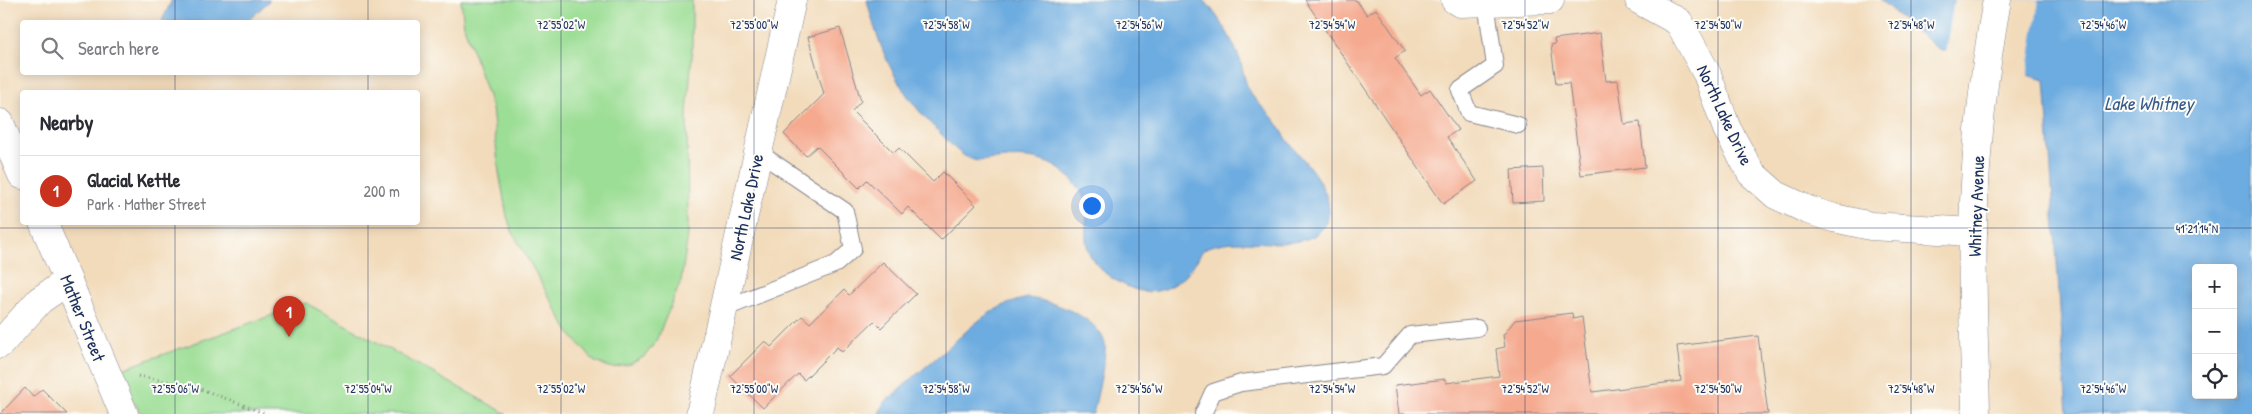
<!DOCTYPE html>
<meta charset="utf-8">
<style>
:root{--surface:#fff;--page:#f7f7f7;--text:#2b2b33;--muted:#7c7c81;--line:#e1e1e2;--accent:#c8321e}
body{margin:0;font-family:"Patrick Hand",sans-serif;background:var(--page);color:var(--text)}
.controls{position:absolute;right:15px;bottom:15px;display:grid;overflow:hidden;border-radius:5px;box-shadow:0 2px 12px #0003}
.controls button{width:45px;height:45px;display:grid;place-items:center;padding:0;border:0;border-bottom:1px solid var(--line);background:var(--surface);color:var(--text);font:25px sans-serif}
.you{position:absolute;left:1091px;top:205px;width:18px;height:18px;margin:-12px;border:4px solid #fff;border-radius:50%;background:#1a73e8;box-shadow:0 0 0 8px #1a73e833}
.badge{display:grid;place-items:center;width:32px;height:32px;border-radius:50%;background:var(--accent);color:#fff;font-size:16px;font-weight:700}
.pin{position:absolute;translate:-50% -41px;filter:drop-shadow(0 1px 2px #0008)}
.pin::after{content:'';position:absolute;top:26px;width:18px;height:15px;background:inherit;clip-path:polygon(0 0,100% 0,50% 100%)}
.list{margin:0;padding:0;list-style:none}
h2{display:flex;justify-content:space-between;align-items:center;height:65px;margin:0;padding:0 20px;font-size:21px}
h2 small{font-size:16px;font-weight:400;color:var(--muted)}
.list li{display:grid;grid-template-columns:32px 1fr auto;gap:15px;align-items:center;box-sizing:border-box;height:70px;padding:0 20px;border-top:1px solid var(--line)}
.list b{display:block;font-size:19px;white-space:nowrap}
.list p{margin:0;font-size:16px;white-space:nowrap;color:var(--muted)}
.list em{font-size:16px;font-style:normal;color:var(--muted)}
.icon{flex:none;width:28px;height:28px;fill:none;stroke:currentColor;stroke-width:2;stroke-linecap:round;stroke-linejoin:round}
.map{position:relative;flex:none;width:2252px;height:414px;overflow:hidden}
.search{position:absolute;background:var(--surface);box-shadow:0 2px 12px #0003;left:20px;top:20px;width:400px;height:55px;display:flex;align-items:center;gap:12px;box-sizing:border-box;padding:0 18px;border-radius:5px;color:var(--muted);font-size:19px}
.panel{position:absolute;background:var(--surface);box-shadow:0 2px 12px #0003;left:20px;top:90px;width:400px;height:135px;border-radius:5px}
.map>svg:first-child{display:block}
.green{fill:#9cde95;stroke:#5c867a}
.water{fill:#6dace0;stroke:#446e9f;fill-rule:evenodd}
.pier{fill:#f2dbbb}
.building{fill:#f5aa90}
.lines{fill:none;stroke-linecap:round;stroke-linejoin:round}
.lane-casing{stroke:#86858c;stroke-width:18}
.street-casing{stroke:#86858c;stroke-width:29}
.secondary-casing{stroke:#86858c;stroke-width:29}
.primary-casing{stroke:#86858c;stroke-width:29}
.path{stroke:#86858c;stroke-width:3;stroke-dasharray:1 4;stroke-linecap:butt}
.lane{stroke:#fff;stroke-width:16}
.street{stroke:#fff;stroke-width:28}
.secondary{stroke:#fff;stroke-width:28}
.primary{stroke:#fff;stroke-width:28}
.ticks{fill:none;stroke:#1b2f5e;stroke-width:1;stroke-opacity:0.45}
.labels{text-anchor:middle;dominant-baseline:central;stroke-width:4;stroke-linejoin:round;paint-order:stroke}
.street-label{font-size:18px;fill:#1b2f5e;stroke:#fdfcf7}
.water-label{font-size:19px;font-style:italic;fill:#385b8c;stroke:#fdfcf7}
.ticks-label{font-size:12px;text-anchor:middle;fill:#1b2f5e;stroke:#fdfcf7;stroke-width:4;stroke-linejoin:round;paint-order:stroke}
</style>
<div class="map">
<svg width="2252" height="414" viewBox="0 0 2252 414">
<rect width="100%" height="100%" fill="#fdfcf7"/>
<filter id="ink" filterUnits="userSpaceOnUse"><feTurbulence type="fractalNoise" baseFrequency=".02" numOctaves="2"/><feDisplacementMap in="SourceGraphic" scale="10" xChannelSelector="R" yChannelSelector="G"/><feConvolveMatrix kernelMatrix="1 2 1 2 8 2 1 2 1" color-interpolation-filters="sRGB"/></filter>
<filter id="wash" filterUnits="userSpaceOnUse"><feTurbulence type="fractalNoise" baseFrequency=".0096" numOctaves="4" result="noise"/><feDisplacementMap in="SourceGraphic" scale="20" xChannelSelector="R" yChannelSelector="G"/><feGaussianBlur stdDeviation="1.12" result="paint"/><feColorMatrix in="noise" values="0 0 0 0 0 0 0 0 0 0 0 0 0 0 0 0 0 1.4 0 .05"/><feComposite in="paint" operator="in"/></filter>
<g filter="url(#wash)">
<rect width="100%" height="100%" fill="#f2dbbb"/>
<g class="green">
<path d="M461,0H692V55L687,113L688,234L681,281L656,341L645,356L631,364L613,368L595,362L570,334L512,231L507,216L499,172L492,108L464,26Z"/>
<path d="M306,303L507,414H141L117,371Z"/>
</g>
<g class="water">
<path d="M172,0H270L247,22H164L162,21Z"/>
<path d="M867,0H1204C1218,16 1230,35 1238,55C1244,69 1243,80 1251,94C1257,103 1266,110 1273,118C1280,126 1284,136 1291,145C1307,164 1344,202 1322,229C1302,253 1247,237 1219,244C1215,245 1209,246 1206,248C1201,251 1199,258 1195,263C1182,282 1161,297 1137,290C1117,284 1091,267 1087,246C1082,218 1096,207 1073,181C1052,158 1027,155 997,159C990,159 980,162 974,160C961,157 951,144 942,135C900,95 881,57 867,0Z"/>
<path d="M1880,0H2252V414H2067L2045,80L1939,50ZM2196,268H2233V395H2196Z"/>
<path d="M1028,298C1052,301 1099,317 1105,344C1107,354 1096,401 1093,414H879L883,404C902,387 922,370 942,353C971,328 988,306 1028,298Z"/>
</g>
<path class="pier" d="M1954,0H2039L2027,77L1945,54Z"/>
<g id="blocks">
<g class="building">
<path d="M1305,0H1356L1367,15L1376,9L1405,51L1395,58L1421,95L1430,89L1458,130L1447,137L1477,181L1443,204Z"/>
<path d="M840,28L861,101L852,111L894,153L899,148L933,182L943,172L976,205L941,240L908,207L902,214L867,180L859,188L817,146L806,156L784,134L824,94L808,37Z"/>
<path d="M1600,33L1606,81L1618,80L1624,124L1640,122L1645,167L1581,175L1569,83L1556,84L1551,45L1555,44L1554,39Z"/>
<path d="M1543,168L1544,201L1513,203L1511,170Z"/>
<path d="M883,262L916,294L881,328L874,321L842,352L837,347L804,380L798,374L763,408L730,376L765,341L771,347L802,316L810,323L844,290L849,295Z"/>
<path d="M1572,313L1573,319L1582,317L1592,392L1681,381L1677,346L1758,336L1768,414H1399L1395,385L1445,379L1446,383L1499,376L1496,349L1505,347L1503,335L1515,320Z"/>
<path d="M25,388L33,397L42,389L67,414H0Z"/>
</g>
</g>
</g>
<g filter="url(#ink)">
<use href="#blocks" fill-opacity="0" stroke="#86858c" stroke-width="1"/>
<g class="lines">
<defs>
<g id="lane">
<path d="M1486,2L1495,66L1460,90L1469,113L1518,125"/>
<path d="M723,309L836,264L853,249L845,211L758,152"/>
<path d="M1203,414L1213,392L1241,383L1383,366L1410,335L1477,328"/>
</g>
<g id="street">
<path d="M1455,0L1460,3L1550,0"/>
<path d="M1639,0L1679,22L1707,74L1727,129L1751,173L1776,195L1808,210L1834,218L1871,226L1973,232"/>
<path d="M0,344L40,300L68,281"/>
<path d="M700,414L792,0"/>
</g>
<g id="secondary">
<path d="M0,123L22,175"/>
<path d="M43,222L124,414"/>
</g>
<path id="primary" d="M1976,414C1975,353 1971,292 1973,231C1975,153 1983,77 1997,0"/>
</defs>
<use href="#lane" class="lane-casing"/>
<use href="#street" class="street-casing"/>
<use href="#secondary" class="secondary-casing"/>
<use href="#primary" class="primary-casing"/>
<path class="path" d="M138,376L196,387L266,414"/>
<use href="#lane" class="lane"/>
<use href="#street" class="street"/>
<use href="#secondary" class="secondary"/>
<use href="#primary" class="primary"/>
</g>
</g>
<path class="ticks" d="M175,0V22M368,0V22M561,0V414M754,0V414M946,0V414M1139,0V414M1332,0V414M1525,0V414M1718,0V414M1911,0V414M2103,0V414M175,72V92M368,72V92M175,222V414M368,222V414M0,228H2252"/>
<g class="labels">
<g class="street-label">
<text transform="translate(1725 115) rotate(65)">North Lake Drive</text>
<text transform="translate(1976 206) rotate(-88)">Whitney Avenue</text>
<text transform="translate(746 207) rotate(-78)">North Lake Drive</text>
<text transform="translate(83 318) rotate(68)">Mather Street</text>
</g>
<g class="water-label">
<text x="2149" y="103">Lake Whitney</text>
</g>
</g>
<g class="ticks-label">
<text x="561" y="29">72°55'02"W</text>
<text x="754" y="29">72°55'00"W</text>
<text x="946" y="29">72°54'58"W</text>
<text x="1139" y="29">72°54'56"W</text>
<text x="1332" y="29">72°54'54"W</text>
<text x="1525" y="29">72°54'52"W</text>
<text x="1718" y="29">72°54'50"W</text>
<text x="1911" y="29">72°54'48"W</text>
<text x="2103" y="29">72°54'46"W</text>
<text x="2197" y="233">41°21'14"N</text>
<text x="175" y="393">72°55'06"W</text>
<text x="368" y="393">72°55'04"W</text>
<text x="561" y="393">72°55'02"W</text>
<text x="754" y="393">72°55'00"W</text>
<text x="946" y="393">72°54'58"W</text>
<text x="1139" y="393">72°54'56"W</text>
<text x="1332" y="393">72°54'54"W</text>
<text x="1525" y="393">72°54'52"W</text>
<text x="1718" y="393">72°54'50"W</text>
<text x="1911" y="393">72°54'48"W</text>
<text x="2103" y="393">72°54'46"W</text>
</g>
</svg>
<div class="controls">
<button>+</button>
<button>−</button>
<button><svg class="icon" aria-label="locate" viewBox="0 0 24 24"><circle cx="12" cy="12" r="6"/><path d="M12 2v4M12 18v4M2 12h4M18 12h4"/></svg></button>
</div>
<div class="you"></div>
<div class="pin badge" style="left:289px;top:337px">1</div>
<div class="search"><svg class="icon" aria-label="search" viewBox="0 0 24 24"><circle cx="10" cy="10" r="6"/><path d="M15 15l6 6"/></svg>Search here</div>
<section class="panel">
<h2>Nearby<small></small></h2>
<ul class="list">
<li><span class="badge">1</span><div><b>Glacial Kettle</b><p>Park · Mather Street</p></div><em>200 m</em></li>
</ul>
</section>
</div>
